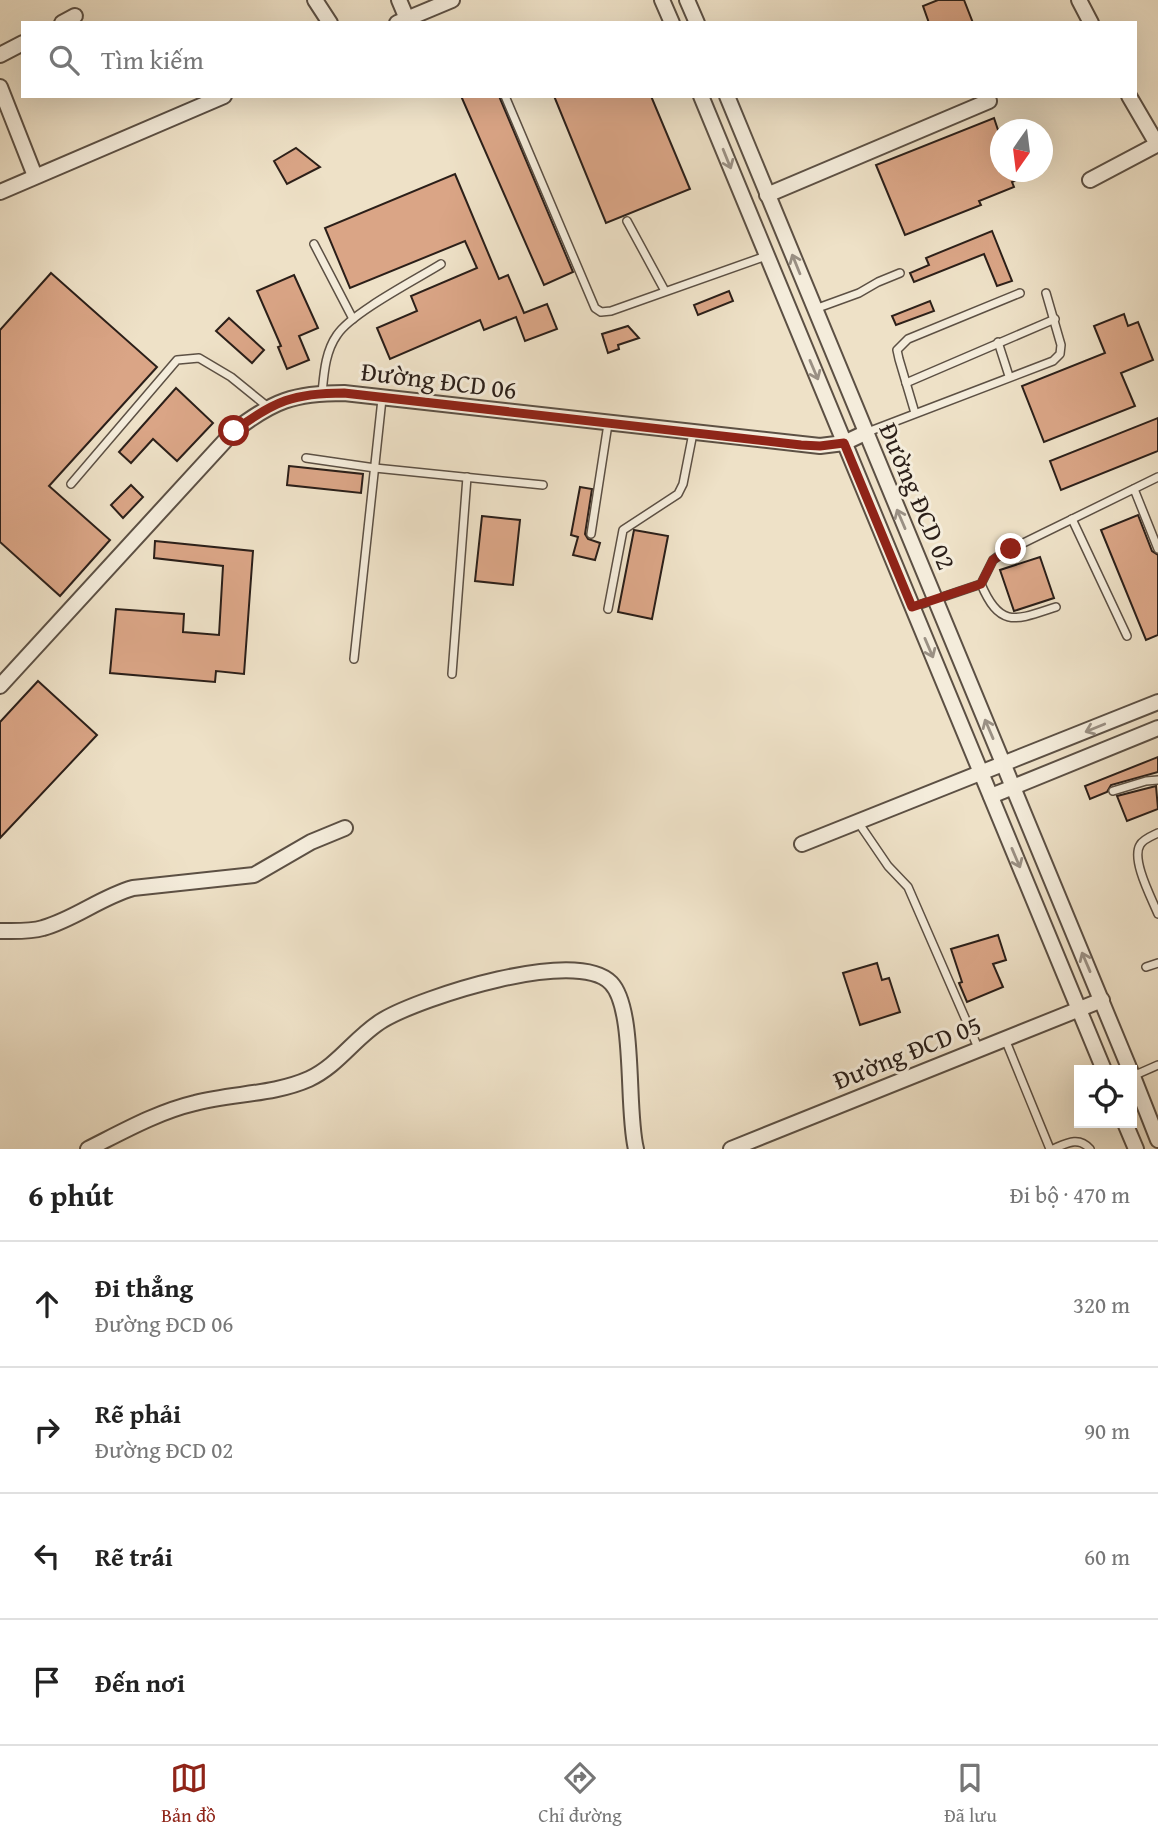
<!DOCTYPE html>
<html lang="vi">
<meta charset="utf-8">
<style>
:root{--surface:#fff;--page:#f6f6f6;--text:#222;--muted:#767676;--line:#e0e0e0;--accent:#8f2418}
body{margin:0;font-family:"Gentium Book Plus",serif;background:var(--page);color:var(--text)}
.controls{position:absolute;right:21px;bottom:21px;display:grid;overflow:hidden;border-radius:0px;box-shadow:0 7px 28px #0002}
.controls button{width:63px;height:63px;display:grid;place-items:center;padding:0;border:0;border-bottom:2px solid var(--line);background:var(--surface);color:var(--text);font:35px sans-serif}
.compass{position:absolute;left:990px;top:119px;width:63px;height:63px;border-radius:50%;background:var(--surface);box-shadow:0 7px 28px #0002;rotate:194deg}
.stop{position:absolute;width:21px;height:21px;margin:-16px;border:5px solid #8f2418;border-radius:50%;background:#fff}
.stop.end{background:#8f2418;border-color:#fff;box-shadow:0 2px 7px #0008}
.list{margin:0;padding:0;list-style:none}
h2{display:flex;justify-content:space-between;align-items:center;height:91px;margin:0;padding:0 28px;font-size:30px}
h2 small{font-size:23px;font-weight:400;color:var(--muted)}
.list li{display:grid;grid-template-columns:46px 1fr auto;gap:21px;align-items:center;box-sizing:border-box;height:126px;padding:0 28px;border-top:2px solid var(--line)}
.list b{display:block;font-size:26px;white-space:nowrap}
.list p{margin:0;font-size:23px;white-space:nowrap;color:var(--muted)}
.list em{font-size:23px;font-style:normal;color:var(--muted)}
.icon{flex:none;width:38px;height:38px;fill:none;stroke:currentColor;stroke-width:2;stroke-linecap:round;stroke-linejoin:round}
.map{position:relative;flex:none;width:1158px;height:1149px;overflow:hidden}
.search{position:absolute;background:var(--surface);box-shadow:0 7px 28px #0002;left:21px;right:21px;top:21px;height:77px;display:flex;align-items:center;gap:18px;box-sizing:border-box;padding:0 24px;border-radius:0px;color:var(--muted);font-size:26px}
.sheet{height:595px;background:var(--surface)}
nav{display:flex;justify-content:space-around;align-items:center;box-sizing:border-box;height:98px;border-top:2px solid var(--line);background:var(--surface);font-size:19px;color:var(--muted)}
nav a{display:grid;justify-items:center;gap:4px}
nav .on{color:var(--accent)}
.map>svg:first-child{display:block}
.building{fill:#daa586;stroke:#2b1f19;stroke-width:2}
.lines{fill:none;stroke-linecap:round;stroke-linejoin:round}
.lane-casing{stroke:#5c5044;stroke-width:10}
.street-casing{stroke:#5c5044;stroke-width:18}
.lane{stroke:#f4ecdb;stroke-width:7}
.street{stroke:#f4ecdb;stroke-width:14}
.oneway{stroke:#9a9084}
.route{stroke:#8f2418;stroke-width:9}
.labels{text-anchor:middle;dominant-baseline:central;stroke-width:6;stroke-linejoin:round;paint-order:stroke}
.street-label{font-size:26px;fill:#2b1f19;stroke:#f4ecdb}
</style>
<div class="map">
<svg width="1158" height="1149" viewBox="0 0 1158 1149">
<rect width="100%" height="100%" fill="#eee1c7"/>
<filter id="stains"><feTurbulence type="fractalNoise" baseFrequency=".00286" numOctaves="4"/><feColorMatrix values="0 0 0 0 .2 0 0 0 0 .09 0 0 0 0 .02 0 0 0 .5 -.17"/></filter>
<radialGradient id="worn" r=".72"><stop offset=".6" stop-color="#630" stop-opacity="0"/><stop offset="1" stop-color="#630" stop-opacity=".3"/></radialGradient>
<g class="building">
<path d="M938,0H964L973,23H929L923,6Z"/>
<path d="M461,96H499L573,272L544,285Z"/>
<path d="M554,96H651L690,189L606,223Z"/>
<path d="M994,118L1000,136V172H1036L1012,182L1014,187L979,201L981,205L905,235L876,165Z"/>
<path d="M296,148L320,167L287,184L274,161Z"/>
<path d="M455,174L499,279L508,275L524,313L547,304L557,329L525,341L516,317L484,330L480,320L390,359L377,328L417,311L411,296L477,268L465,241L350,288L325,228Z"/>
<path d="M992,231L1012,281L997,286L984,254L914,282L910,273L929,265L926,258Z"/>
<path d="M51,273L157,367L49,486L110,540L60,596L0,542V330Z"/>
<path d="M294,275L318,328L299,336L309,360L287,369L278,347L281,346L257,291Z"/>
<path d="M729,291L733,301L698,315L694,305Z"/>
<path d="M930,301L934,311L896,325L892,316Z"/>
<path d="M1124,314L1128,326L1138,322L1153,360L1121,373L1135,406L1044,442L1022,386L1105,353L1094,326Z"/>
<path d="M229,318L264,350L252,363L216,331Z"/>
<path d="M628,326L639,338L618,345L619,349L608,353L602,334Z"/>
<path d="M176,388L213,423L177,461L153,439L131,463L119,452Z"/>
<path d="M1158,418V451L1061,490L1050,461Z"/>
<path d="M289,466L363,474L361,493L287,485Z"/>
<path d="M131,485L143,497L123,518L111,505Z"/>
<path d="M580,487L592,489L585,534L588,539L600,543L595,560L573,555L578,537L571,535Z"/>
<path d="M1138,515L1152,551L1158,555V635L1146,640L1101,530Z"/>
<path d="M482,516L520,520L513,585L475,581Z"/>
<path d="M634,530L668,536L652,619L618,612Z"/>
<path d="M155,541L253,551L244,674L216,671L215,682L110,673L116,609L184,614L183,632L219,635L223,566L154,558Z"/>
<path d="M1040,557L1054,598L1014,611L1000,570Z"/>
<path d="M38,681L97,735L0,838V722Z"/>
<path d="M1158,757V772L1111,785L1107,792L1090,799L1085,786Z"/>
<path d="M1156,786L1158,809L1127,821L1117,796Z"/>
<path d="M998,935L1006,960L993,964L1003,987L967,1002L959,983L962,982L951,949Z"/>
<path d="M877,963L882,980L889,978L900,1012L860,1025L843,973Z"/>
</g>
<g class="lines">
<defs>
<g id="lane">
<path d="M505,96L595,308L601,312L611,311L766,256"/>
<path d="M627,221L665,291"/>
<path d="M314,244L353,319"/>
<path d="M815,309L859,293L878,282L900,273"/>
<path d="M998,342L1009,376"/>
<path d="M906,383L1055,319"/>
<path d="M322,393C324,374 325,352 337,335C351,313 417,279 441,264"/>
<path d="M915,413L899,359L897,350L908,339L1020,293"/>
<path d="M865,433L1053,361L1060,354L1061,345L1046,293"/>
<path d="M306,458L375,468L543,485"/>
<path d="M71,484L177,360L199,358L231,377L268,407"/>
<path d="M1134,489L1158,549"/>
<path d="M1072,519L1127,636"/>
<path d="M591,534L608,424"/>
<path d="M981,584C1000,629 1016,620 1056,607"/>
<path d="M913,607L981,584L993,560L1001,554L1158,477"/>
<path d="M608,609L623,530L678,494L683,484L693,433"/>
<path d="M354,659L382,399"/>
<path d="M452,674L467,477"/>
<path d="M1113,791L1146,781L1158,780"/>
<path d="M858,822L888,866L908,887L979,1050"/>
<path d="M1158,833C1152,836 1143,839 1140,845C1131,860 1152,899 1158,914"/>
<path d="M1146,967L1158,963"/>
<path d="M1005,1039L1050,1149"/>
<path d="M1133,1076L1158,1065"/>
<path d="M1053,1149C1067,1143 1079,1136 1090,1149"/>
</g>
<g id="street">
<path d="M315,0L330,23"/>
<path d="M399,0L407,19"/>
<path d="M662,0L672,23"/>
<path d="M687,0L697,23"/>
<path d="M1079,0L1091,23"/>
<path d="M62,23L75,16"/>
<path d="M397,23L452,0"/>
<path d="M0,55L23,43"/>
<path d="M0,87L35,176"/>
<path d="M701,96L1104,1070"/>
<path d="M727,96L1130,1070"/>
<path d="M1129,96L1157,144"/>
<path d="M1090,180L1158,144"/>
<path d="M0,192L224,96"/>
<path d="M767,195L989,101"/>
<path d="M0,686L234,431C273,401 294,393 344,393L820,446L844,443L865,433"/>
<path d="M991,796L1158,728"/>
<path d="M802,844L1158,702"/>
<path d="M0,931C14,931 30,932 43,928C75,919 101,897 133,888L254,875L311,842L345,828"/>
<path d="M1132,1074L1158,1140"/>
<path d="M1125,1123L1136,1149"/>
<path d="M88,1149C122,1132 157,1112 195,1103C232,1093 273,1095 309,1079C339,1065 356,1036 383,1020C422,997 576,947 611,983C636,1009 626,1110 636,1149"/>
<path d="M731,1149L1102,1000"/>
</g>
</defs>
<use href="#lane" class="lane-casing"/>
<use href="#street" class="street-casing"/>
<use href="#lane" class="lane"/>
<use href="#street" class="street"/>
</g>
<defs><path id="oneway-shaft" d="M-6 0H5M1.5-3L5.5 0L1.5 3" fill="none" stroke-width="1.6" stroke-linecap="round" stroke-linejoin="round" transform="scale(1.75)"/></defs>
<g class="oneway">
<use href="#oneway-shaft" transform="translate(727 159) rotate(68)"/>
<use href="#oneway-shaft" transform="translate(796 264) rotate(-112)"/>
<use href="#oneway-shaft" transform="translate(814 370) rotate(67)"/>
<use href="#oneway-shaft" transform="translate(901 519) rotate(-113)"/>
<use href="#oneway-shaft" transform="translate(929 648) rotate(67)"/>
<use href="#oneway-shaft" transform="translate(1095 728) rotate(158)"/>
<use href="#oneway-shaft" transform="translate(989 729) rotate(-113)"/>
<use href="#oneway-shaft" transform="translate(1016 858) rotate(67)"/>
<use href="#oneway-shaft" transform="translate(1086 962) rotate(-113)"/>
</g>
<g class="lines">
<path class="route" d="M234,431C274,401 294,393 344,393L801,445L820,446L844,443L912,607L981,584L993,560L1011,549"/>
</g>
<g class="labels">
<g class="street-label">
<text transform="translate(439 380) rotate(7)">Đường ĐCD 06</text>
<text transform="translate(918 496) rotate(67)">Đường ĐCD 02</text>
<text transform="translate(907 1052) rotate(-22)">Đường ĐCD 05</text>
</g>
</g>
<rect width="100%" height="100%" filter="url(#stains)"/>
<rect width="100%" height="100%" fill="url(#worn)"/>
</svg>
<div class="controls">
<button><svg class="icon" aria-label="locate" viewBox="0 0 24 24"><circle cx="12" cy="12" r="6"/><path d="M12 2v4M12 18v4M2 12h4M18 12h4"/></svg></button>
</div>
<svg class="compass" viewBox="-18 -18 36 36"><path d="M0-13l5 13h-10z" fill="#e53935"/><path d="M0 13l5-13h-10z" fill="#767676"/></svg>
<div class="stop" style="left:234px;top:431px"></div>
<div class="stop end" style="left:1011px;top:549px"></div>
<div class="search"><svg class="icon" aria-label="search" viewBox="0 0 24 24"><circle cx="10" cy="10" r="6"/><path d="M15 15l6 6"/></svg>Tìm kiếm</div>
</div>
<section class="sheet">
<h2>6 phút<small>Đi bộ · 470 m</small></h2>
<ul class="list">
<li><svg class="icon" aria-label="ahead" viewBox="0 0 24 24"><path d="M12 20V5M6 11l6-6 6 6"/></svg><div><b>Đi thẳng</b><p>Đường ĐCD 06</p></div><em>320 m</em></li>
<li><svg class="icon" aria-label="right" viewBox="0 0 24 24"><path d="M7 20v-9h11M14 6l5 5-5 5"/></svg><div><b>Rẽ phải</b><p>Đường ĐCD 02</p></div><em>90 m</em></li>
<li><svg class="icon" aria-label="left" viewBox="0 0 24 24"><path d="M17 20v-9H6M10 6l-5 5 5 5"/></svg><div><b>Rẽ trái</b></div><em>60 m</em></li>
<li><svg class="icon" aria-label="arrive" viewBox="0 0 24 24"><path d="M6 21V4h12l-3 4 3 4H6"/></svg><div><b>Đến nơi</b></div></li>
</ul>
</section>
<nav>
<a class="on"><svg class="icon" aria-label="map" viewBox="0 0 24 24"><path d="M3 6l6-2 6 2 6-2v14l-6 2-6-2-6 2zM9 4v14M15 6v14"/></svg>Bản đồ</a>
<a><svg class="icon" aria-label="directions" viewBox="0 0 24 24"><path d="M12 3l9 9-9 9-9-9zM9 14v-3h6M13 9l2 2-2 2"/></svg>Chỉ đường</a>
<a><svg class="icon" aria-label="saved" viewBox="0 0 24 24"><path d="M7 4h10v16l-5-4-5 4z"/></svg>Đã lưu</a>
</nav>
